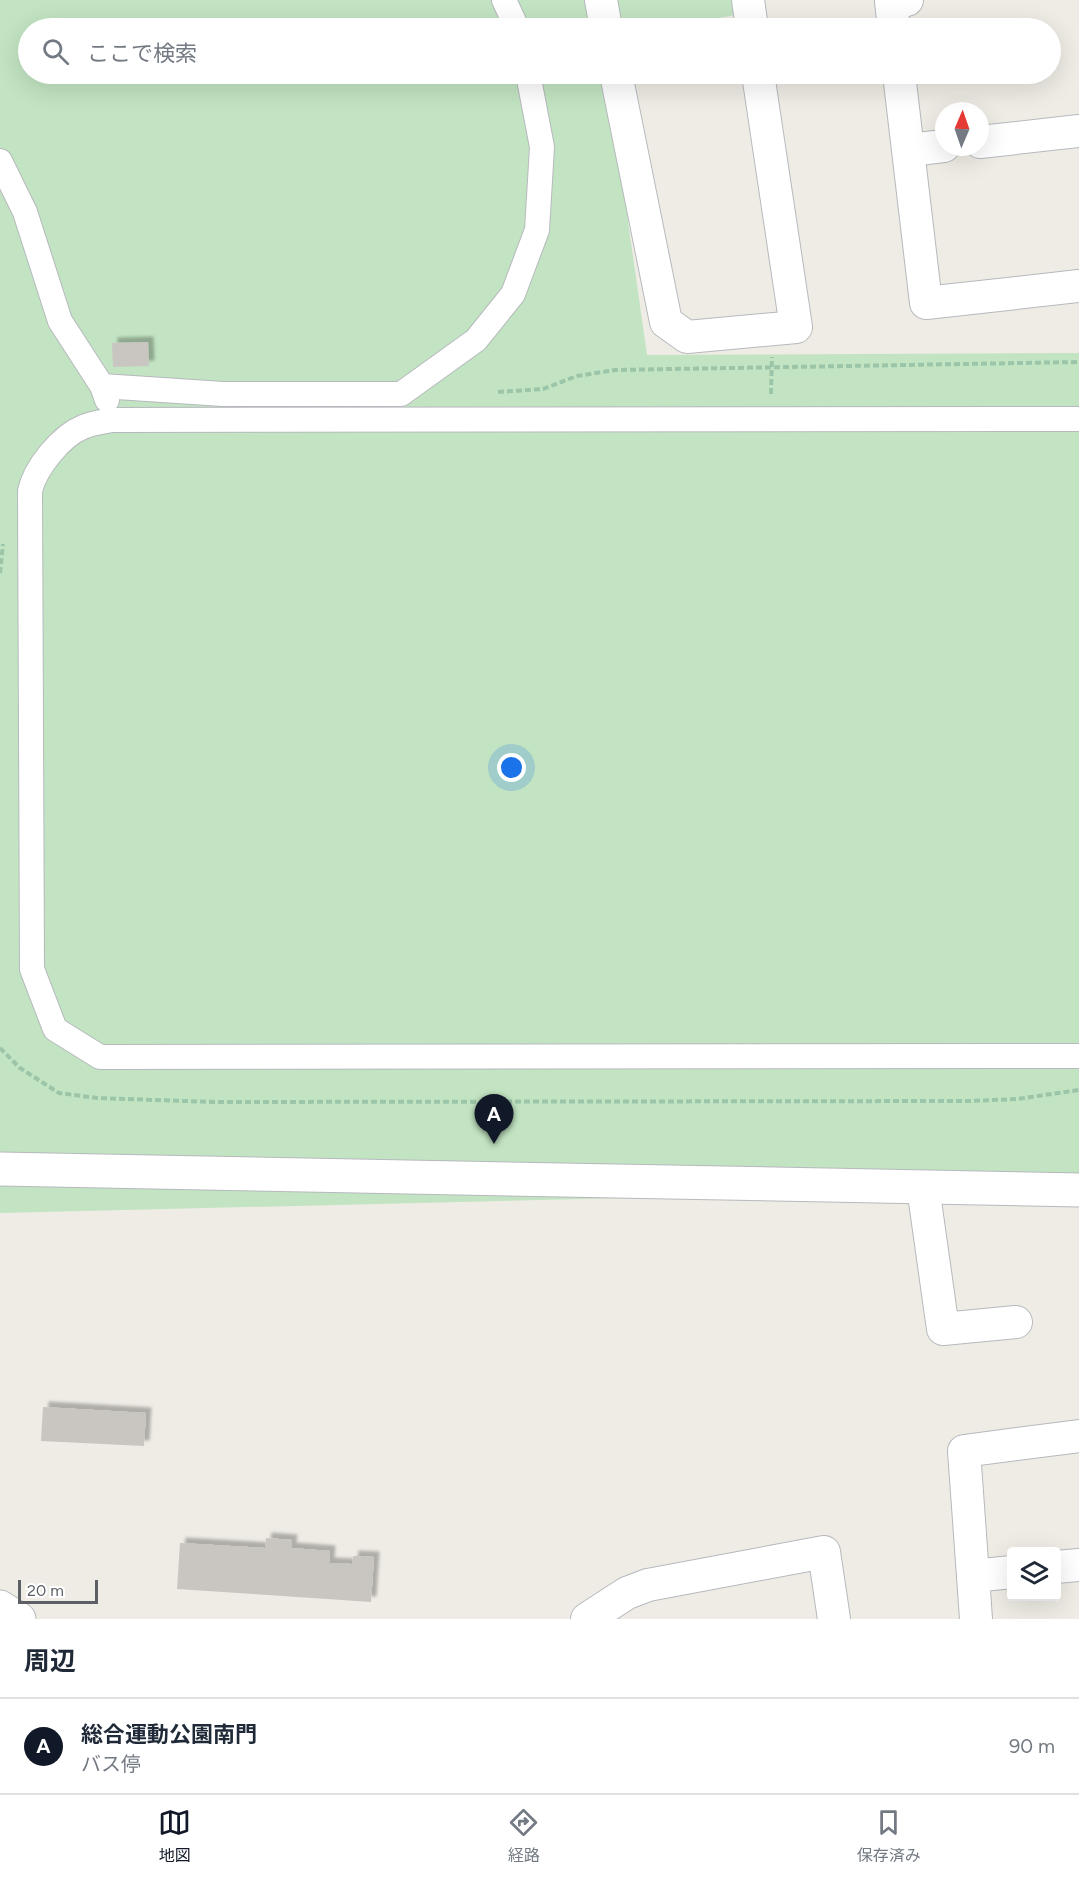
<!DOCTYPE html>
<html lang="ja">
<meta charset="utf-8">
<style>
:root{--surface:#fff;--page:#f6f6f7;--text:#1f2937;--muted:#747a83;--line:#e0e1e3;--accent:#111827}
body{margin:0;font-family:Figtree,"Noto Sans JP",sans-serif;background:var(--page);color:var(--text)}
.controls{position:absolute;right:18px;bottom:18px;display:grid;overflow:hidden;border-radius:6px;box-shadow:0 6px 24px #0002}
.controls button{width:54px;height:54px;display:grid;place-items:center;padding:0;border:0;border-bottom:2px solid var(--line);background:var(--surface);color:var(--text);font:30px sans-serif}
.compass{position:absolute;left:935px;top:102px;width:54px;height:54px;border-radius:50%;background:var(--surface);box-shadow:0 6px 24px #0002;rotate:2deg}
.scale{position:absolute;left:18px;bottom:15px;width:80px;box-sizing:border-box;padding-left:6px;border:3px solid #5c5f64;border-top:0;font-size:16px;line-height:21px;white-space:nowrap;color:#5c5f64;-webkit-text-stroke:4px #fff;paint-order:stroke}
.you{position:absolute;left:512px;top:768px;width:21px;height:21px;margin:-15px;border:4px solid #fff;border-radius:50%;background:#1a73e8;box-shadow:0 0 0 9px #1a73e833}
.badge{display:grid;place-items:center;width:39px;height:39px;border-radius:50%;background:var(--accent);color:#fff;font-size:20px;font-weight:700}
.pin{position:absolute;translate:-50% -50px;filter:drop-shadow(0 2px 3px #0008)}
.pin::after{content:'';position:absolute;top:32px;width:21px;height:18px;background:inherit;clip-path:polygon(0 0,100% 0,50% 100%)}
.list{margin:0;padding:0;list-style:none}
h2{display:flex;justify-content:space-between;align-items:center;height:78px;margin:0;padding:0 24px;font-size:26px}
h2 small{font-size:20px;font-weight:400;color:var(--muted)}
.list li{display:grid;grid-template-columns:39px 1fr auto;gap:18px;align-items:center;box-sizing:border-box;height:96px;padding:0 24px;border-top:2px solid var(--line)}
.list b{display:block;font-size:22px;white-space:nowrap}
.list p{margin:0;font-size:20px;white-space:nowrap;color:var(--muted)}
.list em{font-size:20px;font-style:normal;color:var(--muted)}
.icon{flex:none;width:33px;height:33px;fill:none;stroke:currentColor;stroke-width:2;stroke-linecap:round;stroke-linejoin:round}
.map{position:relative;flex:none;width:1079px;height:1619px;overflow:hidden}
.search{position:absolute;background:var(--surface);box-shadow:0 6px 24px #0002;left:18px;right:18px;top:18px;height:66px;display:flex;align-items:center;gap:15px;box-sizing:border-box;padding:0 21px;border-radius:33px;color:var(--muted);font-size:22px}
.sheet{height:174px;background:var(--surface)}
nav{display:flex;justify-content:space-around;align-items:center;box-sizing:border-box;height:84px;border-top:2px solid var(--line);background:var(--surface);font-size:16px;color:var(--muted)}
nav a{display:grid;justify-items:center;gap:3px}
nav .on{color:var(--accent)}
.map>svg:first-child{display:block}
.green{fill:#c2e4c2}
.building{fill:#c9c6c1;filter:url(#shadow)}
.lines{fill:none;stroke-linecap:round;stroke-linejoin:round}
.pedestrian-casing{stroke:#b6b9bd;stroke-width:26}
.minor-casing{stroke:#b6b9bd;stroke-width:34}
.tertiary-casing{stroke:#b6b9bd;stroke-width:35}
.path{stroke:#9bc4a8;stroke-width:4;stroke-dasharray:6 3;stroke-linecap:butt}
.pedestrian{stroke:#fff;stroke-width:24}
.minor{stroke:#fff;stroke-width:32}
.tertiary{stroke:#fff;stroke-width:33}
</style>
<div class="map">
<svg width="1079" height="1619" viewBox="0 0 1079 1619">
<defs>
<filter id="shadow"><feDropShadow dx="5.5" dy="-5.5" stdDeviation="1.5" flood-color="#0004"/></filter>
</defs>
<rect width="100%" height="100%" fill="#eeece4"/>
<g class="green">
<path d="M0,0H597L601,28H28V74H607L647,355L1079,353V1187L0,1213Z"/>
<path d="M613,0H732L735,15L666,28H619Z"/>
</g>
<g class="building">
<path d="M148,342L149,366L113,367L112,343Z"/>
<path d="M43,1407L146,1413L144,1446L41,1441Z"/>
<path d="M266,1538L292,1540L291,1548L330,1551L329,1563L352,1564L353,1556L374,1557L371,1602L177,1589L180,1543L265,1548Z"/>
</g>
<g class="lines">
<defs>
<g id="pedestrian">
<path d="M504,0L517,28"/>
<path d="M0,161L25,212L60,321L102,386L107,400"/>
<path d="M102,386L223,394H401L476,340L513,294L537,230L542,147L528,74"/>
<path d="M1079,419L111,420C102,422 92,423 83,427C61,436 35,468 30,491L32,969L55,1029L100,1057L1079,1056"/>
</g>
<g id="minor">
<path d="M601,0L606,28"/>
<path d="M748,0L752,28"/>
<path d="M894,28L891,2L907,0"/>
<path d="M616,74L666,322L687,337L796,327L758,74"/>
<path d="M899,74L926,303L1079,286"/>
<path d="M980,142L1079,131"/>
<path d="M909,150L944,146"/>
<path d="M923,1187L943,1329L1016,1322"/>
<path d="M1056,1567L1079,1565"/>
<path d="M973,1576L964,1451L1079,1436"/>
<path d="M587,1619L627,1593L648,1585L824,1552L834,1619"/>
<path d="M976,1619L973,1576L1012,1572"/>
</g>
<g id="tertiary">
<path d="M0,1169L1079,1190"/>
<path d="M0,1607L19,1619"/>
</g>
</defs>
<use href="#pedestrian" class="pedestrian-casing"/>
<use href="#minor" class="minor-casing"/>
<use href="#tertiary" class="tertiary-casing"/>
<g class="path">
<path d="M498,392L543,389L577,376L615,370L1079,362"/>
<path d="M771,394L772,357"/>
<path d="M0,573L3,544"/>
<path d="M0,1048L20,1068L59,1093L97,1098L214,1102L970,1101L1017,1099L1079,1090"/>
</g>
<use href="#pedestrian" class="pedestrian"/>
<use href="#minor" class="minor"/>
<use href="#tertiary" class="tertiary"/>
</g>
</svg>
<div class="controls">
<button><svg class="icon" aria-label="layers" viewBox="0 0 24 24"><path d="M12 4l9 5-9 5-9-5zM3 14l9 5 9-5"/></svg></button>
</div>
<svg class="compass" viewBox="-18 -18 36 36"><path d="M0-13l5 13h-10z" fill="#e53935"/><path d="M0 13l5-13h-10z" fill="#747a83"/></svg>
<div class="scale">20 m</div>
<div class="you"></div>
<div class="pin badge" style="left:494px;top:1144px">A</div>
<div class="search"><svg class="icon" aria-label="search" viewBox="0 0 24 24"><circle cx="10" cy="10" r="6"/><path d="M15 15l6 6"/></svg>ここで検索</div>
</div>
<section class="sheet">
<h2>周辺<small></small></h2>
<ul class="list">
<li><span class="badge">A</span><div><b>総合運動公園南門</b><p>バス停</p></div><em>90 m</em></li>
</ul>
</section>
<nav>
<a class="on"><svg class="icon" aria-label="map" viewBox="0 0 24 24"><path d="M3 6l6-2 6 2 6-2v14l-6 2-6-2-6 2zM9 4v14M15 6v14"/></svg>地図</a>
<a><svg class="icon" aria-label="directions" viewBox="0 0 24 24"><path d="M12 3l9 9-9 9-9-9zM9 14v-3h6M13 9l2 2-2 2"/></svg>経路</a>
<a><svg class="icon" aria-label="saved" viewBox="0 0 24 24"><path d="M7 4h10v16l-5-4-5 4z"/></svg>保存済み</a>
</nav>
